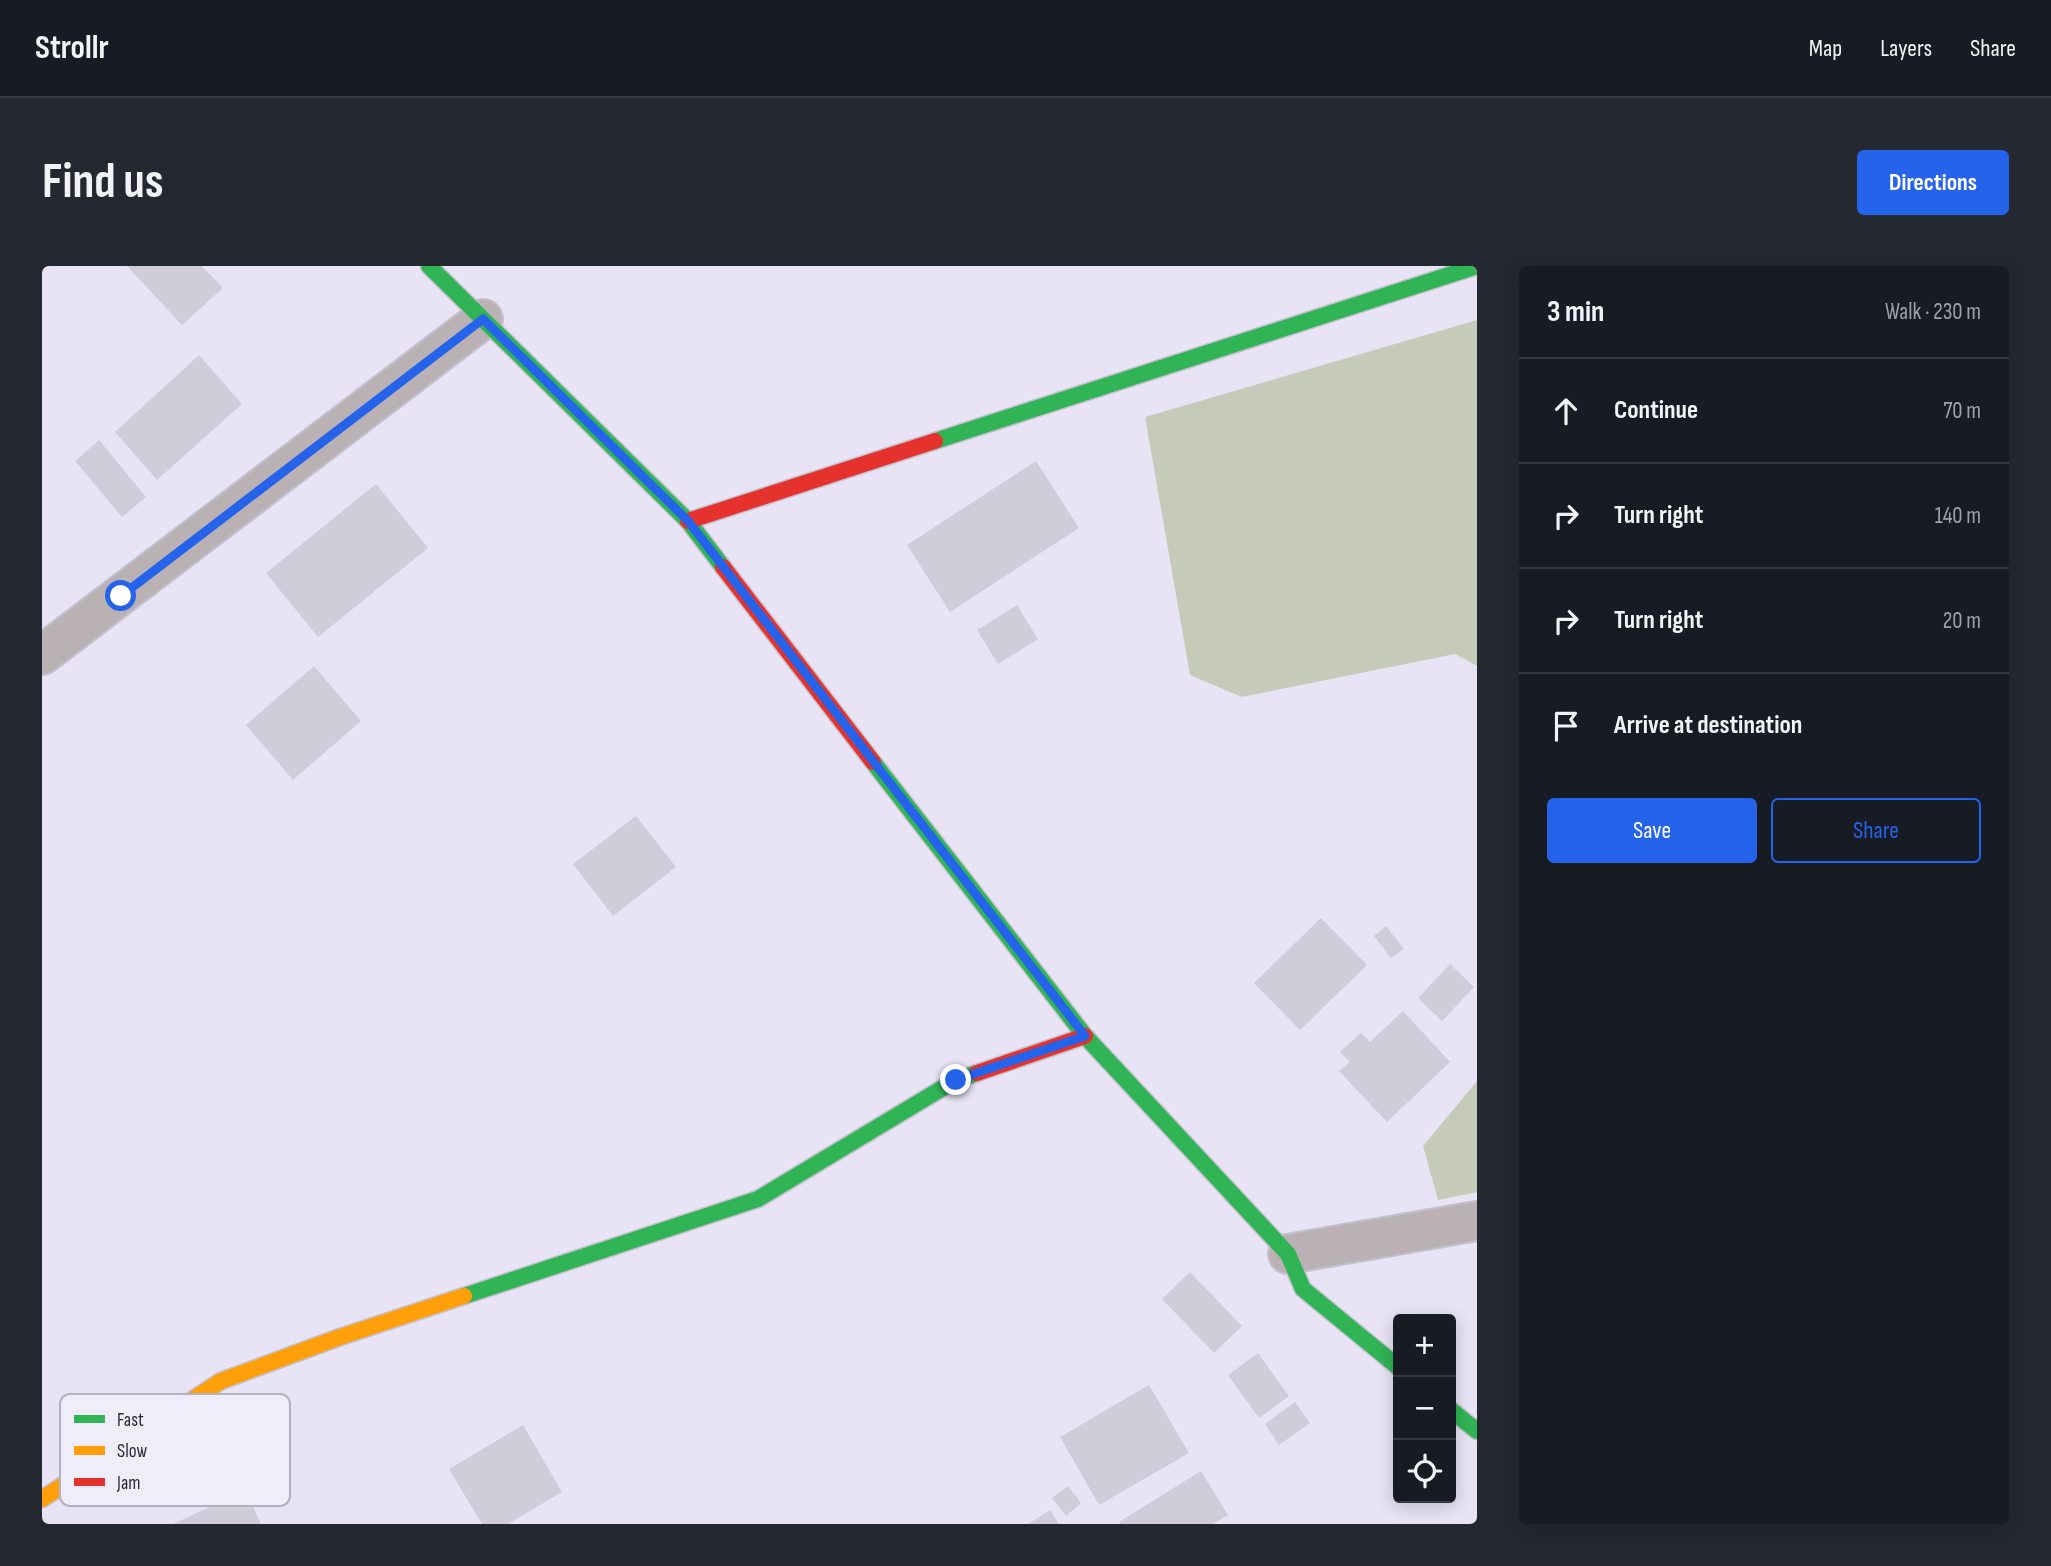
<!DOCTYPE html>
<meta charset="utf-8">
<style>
:root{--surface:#171b24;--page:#242831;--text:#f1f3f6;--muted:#9ea1a6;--line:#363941;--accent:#2563eb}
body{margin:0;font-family:"Sofia Sans Condensed",sans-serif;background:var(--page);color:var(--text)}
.controls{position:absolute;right:21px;bottom:21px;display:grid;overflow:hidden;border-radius:7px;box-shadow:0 4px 18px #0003}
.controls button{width:63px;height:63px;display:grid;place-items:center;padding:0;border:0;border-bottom:2px solid var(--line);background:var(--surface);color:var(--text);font:35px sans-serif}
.stop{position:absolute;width:21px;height:21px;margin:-16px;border:5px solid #2563eb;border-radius:50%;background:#fff}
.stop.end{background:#2563eb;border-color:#fff;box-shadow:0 2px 7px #0008}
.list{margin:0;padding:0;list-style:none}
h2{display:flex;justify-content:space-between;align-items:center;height:91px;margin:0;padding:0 28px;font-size:30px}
h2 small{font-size:23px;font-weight:400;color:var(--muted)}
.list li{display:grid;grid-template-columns:46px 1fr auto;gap:21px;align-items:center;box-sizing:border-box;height:105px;padding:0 28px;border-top:2px solid var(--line)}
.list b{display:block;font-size:26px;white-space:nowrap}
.list em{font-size:23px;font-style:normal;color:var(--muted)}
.actions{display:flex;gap:14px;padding:21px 28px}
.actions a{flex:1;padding:16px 0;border:2px solid var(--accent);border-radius:7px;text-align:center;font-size:24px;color:var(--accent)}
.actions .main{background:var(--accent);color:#fff}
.icon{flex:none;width:38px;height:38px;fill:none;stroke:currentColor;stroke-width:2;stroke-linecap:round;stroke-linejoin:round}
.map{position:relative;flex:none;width:1435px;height:1258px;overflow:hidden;border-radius:7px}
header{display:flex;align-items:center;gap:42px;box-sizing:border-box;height:98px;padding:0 35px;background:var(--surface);border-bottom:2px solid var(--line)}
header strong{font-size:33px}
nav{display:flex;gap:38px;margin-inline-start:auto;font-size:24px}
.intro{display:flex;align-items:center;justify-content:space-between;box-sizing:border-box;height:168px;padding:0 42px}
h1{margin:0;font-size:49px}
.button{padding:18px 32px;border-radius:7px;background:var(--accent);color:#fff;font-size:24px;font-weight:700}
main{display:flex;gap:42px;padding:0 42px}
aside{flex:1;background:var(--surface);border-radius:7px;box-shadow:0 4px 18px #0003}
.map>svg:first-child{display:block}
.green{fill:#c6cbb9}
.building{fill:#d0ccda}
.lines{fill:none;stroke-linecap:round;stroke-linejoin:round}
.street-casing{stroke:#c3c0cd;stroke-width:42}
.fast-casing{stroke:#c3c0cd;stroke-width:19}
.slow-casing{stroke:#c3c0cd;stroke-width:19}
.jam-casing{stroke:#c3c0cd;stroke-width:19}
.street{stroke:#bab1b4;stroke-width:38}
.fast{stroke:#30b455;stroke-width:16}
.slow{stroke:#ff9f0a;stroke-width:16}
.jam{stroke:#e5322d;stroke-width:16}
.route{stroke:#2563eb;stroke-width:9}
.key{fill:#f0edfa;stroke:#b5b2bf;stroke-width:2}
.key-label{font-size:19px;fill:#2c2935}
</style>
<header>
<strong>Strollr</strong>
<nav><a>Map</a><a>Layers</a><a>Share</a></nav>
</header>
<div class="intro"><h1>Find us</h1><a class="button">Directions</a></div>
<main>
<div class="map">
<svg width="1435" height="1258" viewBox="0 0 1435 1258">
<rect width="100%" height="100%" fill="#e8e4f5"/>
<g class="green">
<path d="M1435,54V400L1413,388L1200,431L1148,409L1103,151Z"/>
<path d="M1435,815V926L1396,934L1381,880Z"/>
</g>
<g class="building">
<path d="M85,0H160L181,22L140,59Z"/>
<path d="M157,89L200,138L115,214L73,166Z"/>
<path d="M57,174L104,231L80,251L33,195Z"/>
<path d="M994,195L1037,262L908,346L865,279Z"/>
<path d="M334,218L386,282L276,371L224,307Z"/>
<path d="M975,339L996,373L956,398L935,364Z"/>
<path d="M272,400L319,455L251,514L204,459Z"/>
<path d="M594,550L634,601L571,650L531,598Z"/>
<path d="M1279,652L1325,699L1258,764L1212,717Z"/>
<path d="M1344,660L1362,683L1349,692L1332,670Z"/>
<path d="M1408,698L1432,721L1400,755L1376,732Z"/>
<path d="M1361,745L1408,796L1345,856L1297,805L1308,796L1298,786L1319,767L1328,776Z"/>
<path d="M1148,1006L1200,1060L1172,1087L1120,1033Z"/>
<path d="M1216,1087L1247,1130L1217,1152L1186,1109Z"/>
<path d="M1107,1119L1147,1187L1057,1239L1018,1171Z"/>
<path d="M1253,1136L1268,1157L1237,1179L1223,1158Z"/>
<path d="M481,1159L520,1226L466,1258H440L407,1203Z"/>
<path d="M1159,1205L1186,1249L1171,1258H1078L1077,1256Z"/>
<path d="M1026,1220L1039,1237L1024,1250L1010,1232Z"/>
<path d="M204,1224L219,1258H131Z"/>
<path d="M1008,1244L1017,1258H986Z"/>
</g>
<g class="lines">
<defs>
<g id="street">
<path d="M0,389L441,53"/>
<path d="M1246,988L1435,955"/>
</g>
<g id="fast">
<path d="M387,0L646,255L681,301"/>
<path d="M893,175L1435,0"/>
<path d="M831,496L1043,770L1246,988L1261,1023L1356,1101"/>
<path d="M422,1030L716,933L914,814L935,807"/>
<path d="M1409,1144L1435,1165"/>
</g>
<path id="slow" d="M0,1233L179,1115L298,1071L422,1030"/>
<g id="jam">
<path d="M646,255L893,175"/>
<path d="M681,301L831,496"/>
<path d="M935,807L1043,770"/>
</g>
</defs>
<use href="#street" class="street-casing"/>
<use href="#fast" class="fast-casing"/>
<use href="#slow" class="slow-casing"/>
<use href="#jam" class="jam-casing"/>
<use href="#street" class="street"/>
<use href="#fast" class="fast"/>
<use href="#slow" class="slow"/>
<use href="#jam" class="jam"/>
</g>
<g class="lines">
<path class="route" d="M79,330L441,53L646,255L1043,770L914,814"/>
</g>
<rect x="18" y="1128" width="230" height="112" rx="10" class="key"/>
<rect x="32" y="1149" width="31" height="8" fill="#30b455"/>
<rect x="32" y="1180" width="31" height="9" fill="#ff9f0a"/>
<rect x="32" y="1212" width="31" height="8" fill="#e5322d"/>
<g class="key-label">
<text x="75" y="1160">Fast</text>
<text x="75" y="1191">Slow</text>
<text x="75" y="1223">Jam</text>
</g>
</svg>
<div class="controls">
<button>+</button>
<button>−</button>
<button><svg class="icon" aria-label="locate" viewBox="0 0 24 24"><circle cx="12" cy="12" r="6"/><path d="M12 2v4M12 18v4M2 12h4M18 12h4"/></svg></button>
</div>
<div class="stop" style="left:79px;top:330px"></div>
<div class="stop end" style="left:914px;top:814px"></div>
</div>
<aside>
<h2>3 min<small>Walk · 230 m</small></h2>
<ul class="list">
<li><svg class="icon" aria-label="ahead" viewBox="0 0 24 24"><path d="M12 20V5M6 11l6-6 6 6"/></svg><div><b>Continue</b></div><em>70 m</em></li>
<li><svg class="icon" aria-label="right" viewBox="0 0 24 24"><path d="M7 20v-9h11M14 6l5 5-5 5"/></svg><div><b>Turn right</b></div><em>140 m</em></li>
<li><svg class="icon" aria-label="right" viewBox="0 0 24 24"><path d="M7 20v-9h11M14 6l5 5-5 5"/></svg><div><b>Turn right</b></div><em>20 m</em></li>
<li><svg class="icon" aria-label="arrive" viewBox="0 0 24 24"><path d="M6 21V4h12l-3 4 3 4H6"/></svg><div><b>Arrive at destination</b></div></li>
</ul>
<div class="actions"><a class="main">Save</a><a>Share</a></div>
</aside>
</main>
